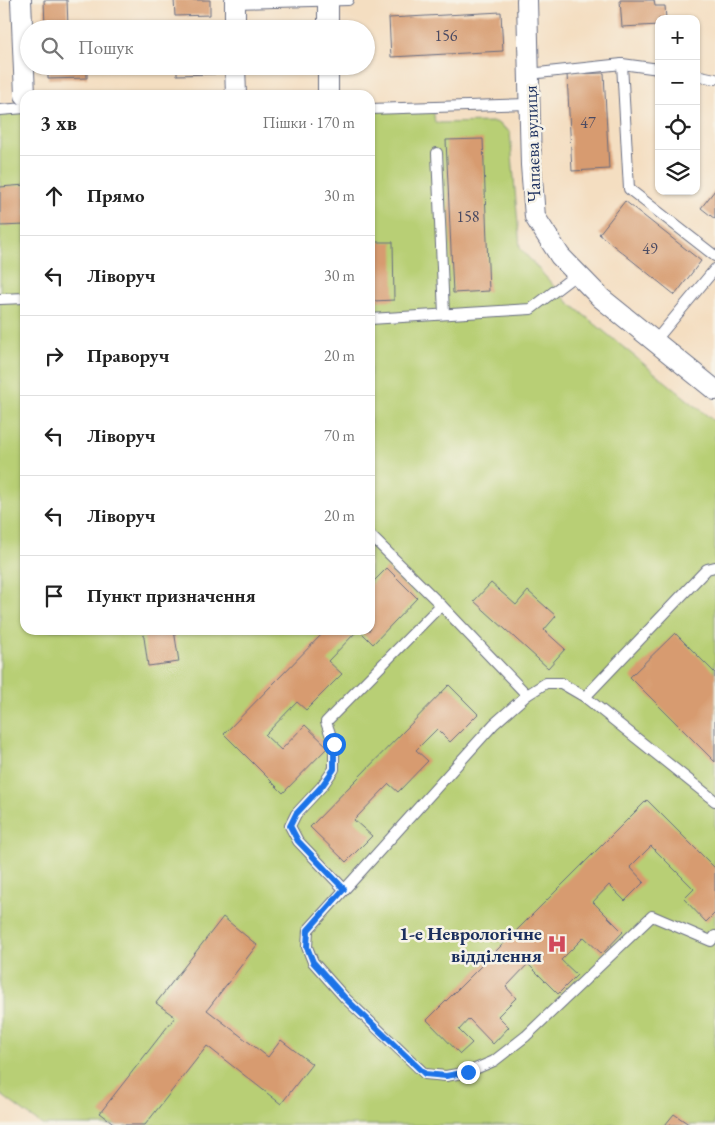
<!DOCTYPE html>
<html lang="uk">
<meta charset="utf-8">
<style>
:root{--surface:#fff;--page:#f6f6f6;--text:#222;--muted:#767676;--line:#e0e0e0}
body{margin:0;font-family:"EB Garamond",serif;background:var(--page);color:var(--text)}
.controls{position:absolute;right:15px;top:15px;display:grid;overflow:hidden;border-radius:10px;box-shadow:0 1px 4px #0004}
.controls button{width:45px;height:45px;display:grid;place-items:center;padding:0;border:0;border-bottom:1px solid var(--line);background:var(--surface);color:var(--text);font:25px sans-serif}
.stop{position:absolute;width:15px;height:15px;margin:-11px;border:4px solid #1a73e8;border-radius:50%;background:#fff}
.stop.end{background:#1a73e8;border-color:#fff;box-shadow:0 1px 5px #0008}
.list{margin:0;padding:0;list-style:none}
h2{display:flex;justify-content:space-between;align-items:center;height:65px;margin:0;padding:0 20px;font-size:21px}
h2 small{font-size:16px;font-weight:400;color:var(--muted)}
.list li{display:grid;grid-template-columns:32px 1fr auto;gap:15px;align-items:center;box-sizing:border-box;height:80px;padding:0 20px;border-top:1px solid var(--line)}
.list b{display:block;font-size:19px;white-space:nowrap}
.list em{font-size:16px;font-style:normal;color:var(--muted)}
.icon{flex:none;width:28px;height:28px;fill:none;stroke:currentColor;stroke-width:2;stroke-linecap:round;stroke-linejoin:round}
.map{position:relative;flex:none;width:715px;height:1125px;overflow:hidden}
.search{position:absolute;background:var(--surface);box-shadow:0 1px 4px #0004;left:20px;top:20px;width:355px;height:55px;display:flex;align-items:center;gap:12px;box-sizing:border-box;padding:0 18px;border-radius:28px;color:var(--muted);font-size:19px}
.panel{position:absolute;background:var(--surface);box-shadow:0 1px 4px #0004;left:20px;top:90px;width:355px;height:545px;border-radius:15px}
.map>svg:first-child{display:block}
.green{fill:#b8cf74;stroke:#6a7f69}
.building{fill:#d79b6f}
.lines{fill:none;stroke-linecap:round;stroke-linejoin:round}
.lane-casing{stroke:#676c81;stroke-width:12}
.street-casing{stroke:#676c81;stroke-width:22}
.lane{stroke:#fff;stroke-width:10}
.street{stroke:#fff;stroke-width:20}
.route{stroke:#1a73e8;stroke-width:6}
.labels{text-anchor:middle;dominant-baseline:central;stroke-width:5;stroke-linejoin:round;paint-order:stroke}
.number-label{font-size:16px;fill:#4a4a62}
.street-label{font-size:19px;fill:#1b2f5e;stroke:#f7f3e8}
.poi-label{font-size:19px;font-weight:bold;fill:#1b2f5e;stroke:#f7f3e8;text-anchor:end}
</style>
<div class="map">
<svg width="715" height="1125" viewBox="0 0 715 1125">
<rect width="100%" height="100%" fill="#f7f3e8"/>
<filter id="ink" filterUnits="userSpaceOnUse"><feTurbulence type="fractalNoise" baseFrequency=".02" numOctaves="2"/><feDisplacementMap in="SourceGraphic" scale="10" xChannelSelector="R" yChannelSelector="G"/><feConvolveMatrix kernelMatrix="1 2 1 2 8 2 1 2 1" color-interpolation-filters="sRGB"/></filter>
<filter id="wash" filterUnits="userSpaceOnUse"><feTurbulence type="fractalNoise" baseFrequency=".0096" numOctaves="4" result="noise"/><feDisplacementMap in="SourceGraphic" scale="20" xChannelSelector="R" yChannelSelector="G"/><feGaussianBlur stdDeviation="1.12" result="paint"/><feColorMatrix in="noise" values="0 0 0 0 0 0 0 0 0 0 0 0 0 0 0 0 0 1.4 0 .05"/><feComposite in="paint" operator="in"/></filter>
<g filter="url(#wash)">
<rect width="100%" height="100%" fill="#f4dec1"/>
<path class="green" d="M433,107L435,123L496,122L510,132L520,248L568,302L715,422V1125H42L0,1094V110L25,108V630H370V109Z"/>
<g id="blocks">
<g class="building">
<path d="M44,0H67L68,27L45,28Z"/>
<path d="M174,0H210V15L175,16Z"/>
<path d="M620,0H654L655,6H665L666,19H659V25L622,27Z"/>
<path d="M501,12L503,51L391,57L389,18Z"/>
<path d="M298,23L299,29H247V27Z"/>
<path d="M48,66H87V78L48,79Z"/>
<path d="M177,66H215V74L177,75Z"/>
<path d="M250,66H266V68L250,69Z"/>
<path d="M604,73L609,169L572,171L567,74Z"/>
<path d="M483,139L489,291L453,293L446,140Z"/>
<path d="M25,185V225L0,226V187Z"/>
<path d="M715,190V219L701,208Z"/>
<path d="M625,201L701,261L675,295L599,234Z"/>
<path d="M374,242H393L394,300L373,301L372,283H370V260H374Z"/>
<path d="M387,568L417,598L373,644L359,630H370V585Z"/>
<path d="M491,583L516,605L528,591L556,616L544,630L565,649L548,668L474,601Z"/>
<path d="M143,630H174L179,662L148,666Z"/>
<path d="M326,630H358L328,661L342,674L306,710L297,702L265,735L281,750L305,725L328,747L283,793L224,734Z"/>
<path d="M675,633L715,673V762L630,677Z"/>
<path d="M449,685L478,714L450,742L437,729L416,750L428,761L398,792L389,784L354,820L372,836L346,862L310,827Z"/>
<path d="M647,800L715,868V913L706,922L684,899L694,889L651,846L630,867L644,882L625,901L609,885L593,902L623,932L602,954L584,937L561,960L577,975L558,994L528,964L506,987L516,998L498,1016L509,1027L493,1044L469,1019L459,1030L472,1043L460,1054L427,1020Z"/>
<path d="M223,917L257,945L207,1010L268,1057L281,1040L312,1064L281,1104L207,1046L145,1125H116L100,1113L175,1017L156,1003Z"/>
<path d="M674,1114L690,1125H665Z"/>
</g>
</g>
</g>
<g filter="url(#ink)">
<use href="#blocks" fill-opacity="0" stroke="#676c81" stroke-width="1"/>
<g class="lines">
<defs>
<g id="lane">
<path d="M235,3L348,0"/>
<path d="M622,64L629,189L715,256"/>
<path d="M529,74L622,64L659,69"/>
<path d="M696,75L715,79"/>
<path d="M370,109L528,104"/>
<path d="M0,110L25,108"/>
<path d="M437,153L444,314"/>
<path d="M0,299L25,298"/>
<path d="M370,319L531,309L577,274"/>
<path d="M655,341L715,269"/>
<path d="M370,535L441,605"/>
<path d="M715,567L707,569L585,697L715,801"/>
<path d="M585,697L561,683H546L527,695L494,724L308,930L307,947L313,962L345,998L425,1074L446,1076L468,1072L494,1061L526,1036L652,916L711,941L715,936"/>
<path d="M344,889L298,841L290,826L296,814L322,786L334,769V745L326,722L441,605L527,695"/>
</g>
<g id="street">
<path d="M21,0L25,95"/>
<path d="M235,0V29"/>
<path d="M328,0V29"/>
<path d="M527,0L531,165L535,217L560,256L601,298L715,390"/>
<path d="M235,66L236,95"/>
<path d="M328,95V66"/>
</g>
</defs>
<use href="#lane" class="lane-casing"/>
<use href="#street" class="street-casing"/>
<use href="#lane" class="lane"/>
<use href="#street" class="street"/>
</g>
</g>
<g class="lines" filter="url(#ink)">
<path class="route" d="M334,744V769L322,786L296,814L290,826L298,841L344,889L308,930L307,947L313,962L345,998L425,1074L446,1076L468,1072"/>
</g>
<defs>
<symbol id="hospital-bare" viewBox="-9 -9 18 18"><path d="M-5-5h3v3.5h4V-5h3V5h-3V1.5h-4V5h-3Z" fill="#d1495b" stroke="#f7f3e8" stroke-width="2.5" paint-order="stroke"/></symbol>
</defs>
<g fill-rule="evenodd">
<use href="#hospital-bare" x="543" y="930" width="28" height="28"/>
</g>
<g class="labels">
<g class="number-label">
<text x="446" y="35">156</text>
<text x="588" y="122">47</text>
<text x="468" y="216">158</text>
<text x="650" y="248">49</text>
</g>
<g class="street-label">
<text transform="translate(532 144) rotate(-92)">Чапаєва вулиця</text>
</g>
<g class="poi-label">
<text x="542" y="933">1-е Неврологічне<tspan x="542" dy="22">відділення</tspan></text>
</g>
</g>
</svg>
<div class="controls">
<button>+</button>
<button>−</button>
<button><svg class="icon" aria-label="locate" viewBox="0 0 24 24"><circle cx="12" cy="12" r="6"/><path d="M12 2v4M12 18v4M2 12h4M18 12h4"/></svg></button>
<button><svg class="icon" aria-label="layers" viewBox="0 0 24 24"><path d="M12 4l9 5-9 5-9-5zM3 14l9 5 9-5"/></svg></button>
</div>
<div class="stop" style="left:334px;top:744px"></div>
<div class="stop end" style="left:468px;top:1072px"></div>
<div class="search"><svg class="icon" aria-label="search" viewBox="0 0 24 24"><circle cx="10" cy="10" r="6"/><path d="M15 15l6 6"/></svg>Пошук</div>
<section class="panel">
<h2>3 хв<small>Пішки · 170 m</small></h2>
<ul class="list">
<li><svg class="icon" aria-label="ahead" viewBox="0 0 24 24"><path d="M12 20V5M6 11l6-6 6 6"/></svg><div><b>Прямо</b></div><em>30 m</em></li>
<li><svg class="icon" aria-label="left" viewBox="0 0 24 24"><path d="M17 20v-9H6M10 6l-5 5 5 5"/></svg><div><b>Ліворуч</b></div><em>30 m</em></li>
<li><svg class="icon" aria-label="right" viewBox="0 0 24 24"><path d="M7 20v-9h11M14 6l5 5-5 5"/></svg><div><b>Праворуч</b></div><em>20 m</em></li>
<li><svg class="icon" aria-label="left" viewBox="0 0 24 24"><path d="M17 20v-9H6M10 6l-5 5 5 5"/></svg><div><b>Ліворуч</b></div><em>70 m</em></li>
<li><svg class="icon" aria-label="left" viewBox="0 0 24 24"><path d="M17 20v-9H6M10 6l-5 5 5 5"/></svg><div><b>Ліворуч</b></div><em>20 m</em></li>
<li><svg class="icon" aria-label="arrive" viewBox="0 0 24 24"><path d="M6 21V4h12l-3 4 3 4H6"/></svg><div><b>Пункт призначення</b></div></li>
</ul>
</section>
</div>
